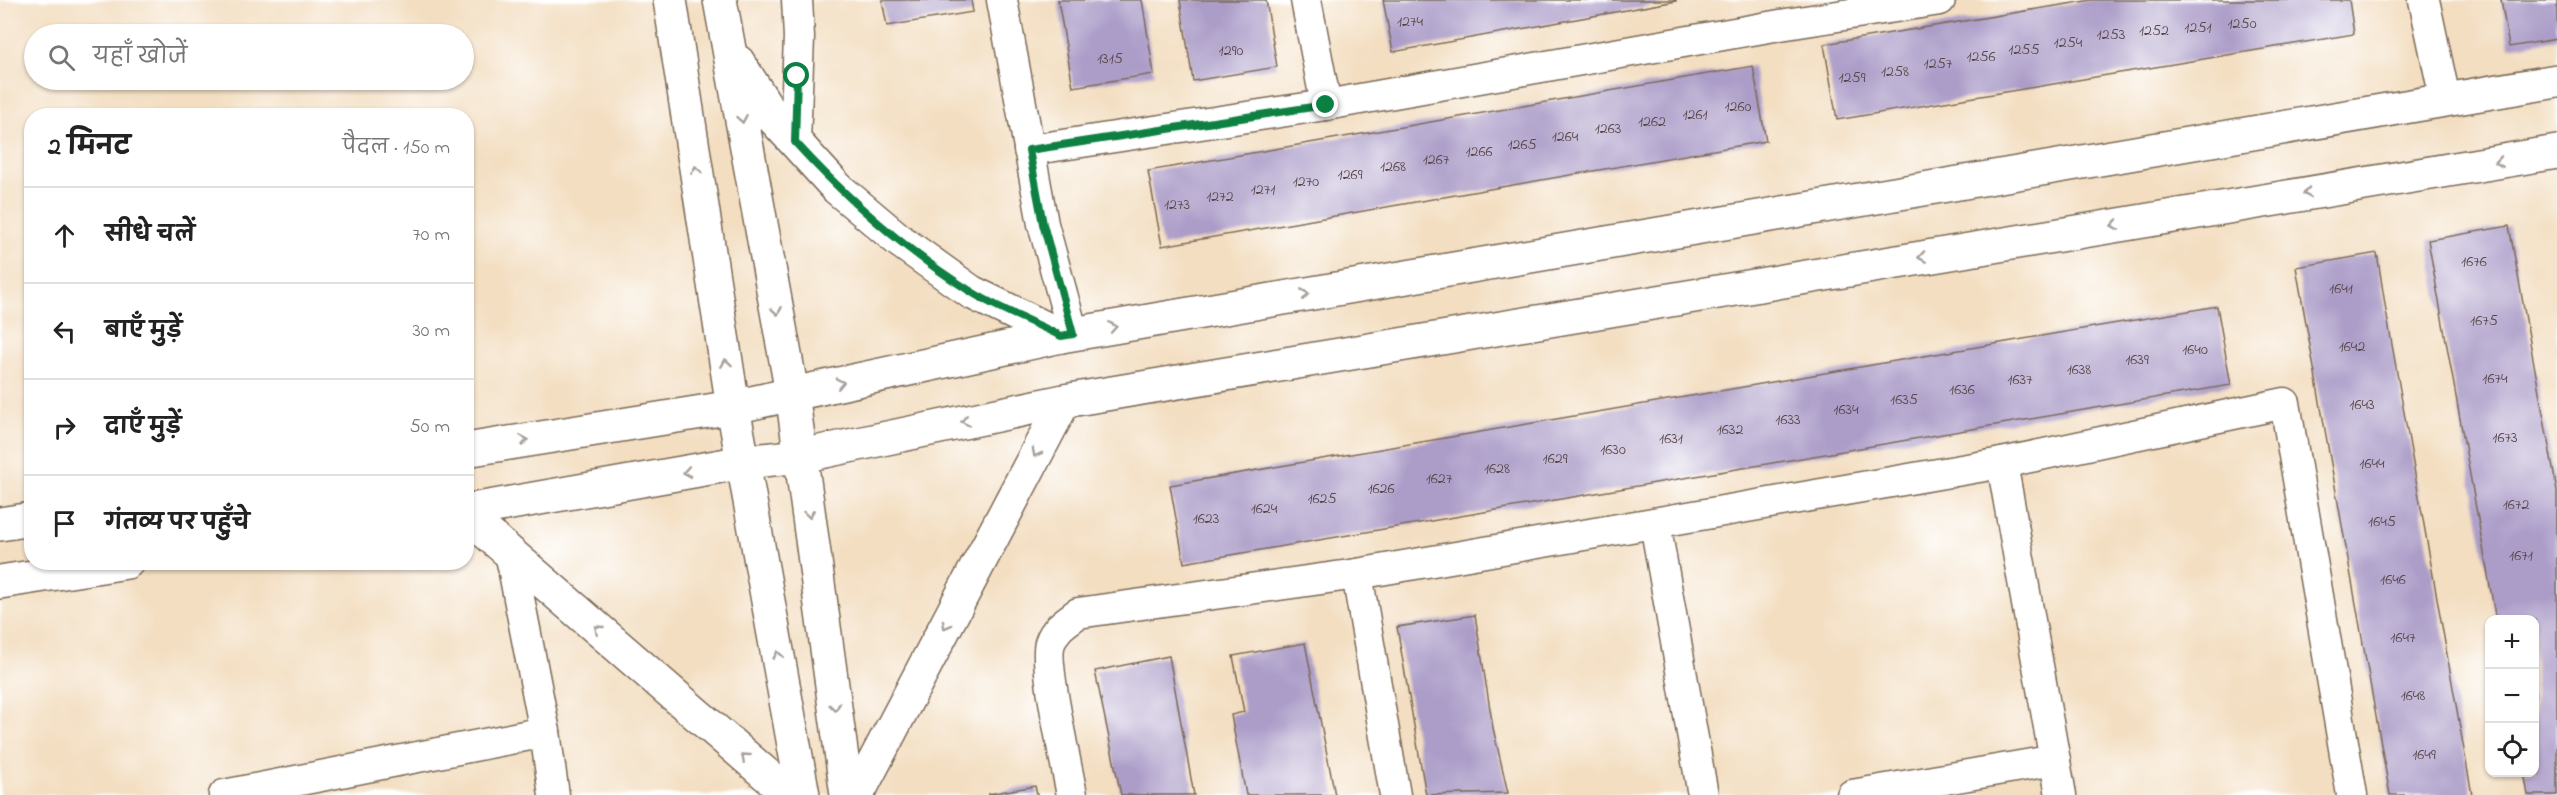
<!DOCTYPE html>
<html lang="hi">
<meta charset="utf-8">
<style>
:root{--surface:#fff;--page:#f6f6f6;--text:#222;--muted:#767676;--line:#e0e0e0}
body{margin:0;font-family:"Indie Flower","Playpen Sans Deva",sans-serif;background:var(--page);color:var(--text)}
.controls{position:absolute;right:18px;bottom:18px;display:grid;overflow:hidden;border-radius:12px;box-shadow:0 2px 4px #0004}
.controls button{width:54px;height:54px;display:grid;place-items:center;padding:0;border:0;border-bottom:2px solid var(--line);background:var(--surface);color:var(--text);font:30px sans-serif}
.stop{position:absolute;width:18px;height:18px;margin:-14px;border:4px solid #0b8043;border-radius:50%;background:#fff}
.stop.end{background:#0b8043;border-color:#fff;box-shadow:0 2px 6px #0008}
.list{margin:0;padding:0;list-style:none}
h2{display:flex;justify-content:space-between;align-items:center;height:78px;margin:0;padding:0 24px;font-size:26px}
h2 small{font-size:20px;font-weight:400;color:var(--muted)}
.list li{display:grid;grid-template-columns:39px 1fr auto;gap:18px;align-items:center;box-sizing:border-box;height:96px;padding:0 24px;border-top:2px solid var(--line)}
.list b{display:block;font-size:22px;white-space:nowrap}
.list em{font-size:20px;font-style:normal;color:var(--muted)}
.icon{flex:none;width:33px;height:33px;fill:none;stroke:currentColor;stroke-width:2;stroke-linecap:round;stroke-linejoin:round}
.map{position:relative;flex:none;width:2557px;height:795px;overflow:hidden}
.search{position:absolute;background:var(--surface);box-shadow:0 2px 4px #0004;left:24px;top:24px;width:450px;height:66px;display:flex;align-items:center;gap:15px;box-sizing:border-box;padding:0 21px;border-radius:33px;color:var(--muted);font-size:22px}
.panel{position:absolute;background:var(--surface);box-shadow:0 2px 4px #0004;left:24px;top:108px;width:450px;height:462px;border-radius:24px}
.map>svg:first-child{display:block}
.building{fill:#ab9cc8}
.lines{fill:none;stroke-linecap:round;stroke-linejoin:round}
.street-casing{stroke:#7b6957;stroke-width:33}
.secondary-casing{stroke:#7b6957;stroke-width:36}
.street{stroke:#fff;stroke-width:30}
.secondary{stroke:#fff;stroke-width:33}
.oneway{stroke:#a79f9a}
.route{stroke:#0b8043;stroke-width:8}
.labels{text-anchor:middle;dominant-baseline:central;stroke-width:4.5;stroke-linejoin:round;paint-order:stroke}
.number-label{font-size:16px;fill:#574648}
</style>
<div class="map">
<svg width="2557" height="795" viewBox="0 0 2557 795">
<rect width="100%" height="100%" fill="#fff"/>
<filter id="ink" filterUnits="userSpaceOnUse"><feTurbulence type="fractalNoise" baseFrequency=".0167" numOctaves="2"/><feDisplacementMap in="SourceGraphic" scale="12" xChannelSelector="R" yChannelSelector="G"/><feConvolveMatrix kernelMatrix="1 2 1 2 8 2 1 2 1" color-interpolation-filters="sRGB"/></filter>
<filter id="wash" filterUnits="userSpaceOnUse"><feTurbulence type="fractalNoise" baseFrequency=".008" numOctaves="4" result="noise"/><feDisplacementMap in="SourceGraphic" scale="24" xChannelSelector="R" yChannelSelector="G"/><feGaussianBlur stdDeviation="1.35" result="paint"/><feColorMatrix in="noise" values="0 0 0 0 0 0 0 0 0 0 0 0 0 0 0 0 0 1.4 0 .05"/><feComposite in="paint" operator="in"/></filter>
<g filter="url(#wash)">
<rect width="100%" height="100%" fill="#f3dec1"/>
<g id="blocks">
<g class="building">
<path d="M882,0H971L973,12L887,26Z"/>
<path d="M1058,0H1142L1154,74L1073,87Z"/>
<path d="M1180,0H1266L1277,67L1193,81Z"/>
<path d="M1383,0H1676V1L1393,52Z"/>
<path d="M2092,0H2349L2354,34L1837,120L1824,44Z"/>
<path d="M2501,0H2557V39L2509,47Z"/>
<path d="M1753,66L1766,141L1162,246L1148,171Z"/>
<path d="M2509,226L2557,491V795H2528L2524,772H2535V620H2496L2428,240Z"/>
<path d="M2377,253L2386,311L2472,795H2390L2296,267Z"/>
<path d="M2217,306L2231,385L1184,563L1170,485Z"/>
<path d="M1475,615L1493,728L1508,793L1426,795L1397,627Z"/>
<path d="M1305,643L1335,795H1246L1231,715L1244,712L1233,656Z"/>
<path d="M1169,656L1194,795H1121L1095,671Z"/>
<path d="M1035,786L1037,795H989V794Z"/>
</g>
</g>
</g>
<g filter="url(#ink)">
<use href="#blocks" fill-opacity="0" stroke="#7b6957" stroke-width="1.5"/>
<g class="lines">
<defs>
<g id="street">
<path d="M1002,0L1043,224L1073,334"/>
<path d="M1306,0L1326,105"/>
<path d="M2424,0L2445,99"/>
<path d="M795,142L799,37L797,0"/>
<path d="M1029,150L1326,105L1780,25L1940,0"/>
<path d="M2002,463L2061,795"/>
<path d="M1655,523L1703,795"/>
<path d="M510,552L545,732L554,795"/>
<path d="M1357,574L1395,795"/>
<path d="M224,795L545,732"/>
<path d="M1072,795C1067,767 1043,663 1050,643C1055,628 1066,622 1078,613L1357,574L2002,463L2285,403L2352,795"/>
<path d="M1852,795L2055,760"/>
</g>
<g id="secondary">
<path d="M670,0L733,407L803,795"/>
<path d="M720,0L792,393L847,795"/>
<path d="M738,62L775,120L837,188L900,241L971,292L1061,336"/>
<path d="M466,450L733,407L1061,336L2557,81"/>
<path d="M466,511L744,462L801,456L1064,401L2557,152"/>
<path d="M466,515L790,795"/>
<path d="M0,524L32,519"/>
<path d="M0,582L127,562"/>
<path d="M857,795L1064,401"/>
</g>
</defs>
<use href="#street" class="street-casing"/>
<use href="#secondary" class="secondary-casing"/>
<use href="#street" class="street"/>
<use href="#secondary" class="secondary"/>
</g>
<defs><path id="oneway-chevron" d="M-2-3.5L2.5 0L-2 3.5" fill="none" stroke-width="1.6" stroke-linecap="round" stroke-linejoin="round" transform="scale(1.5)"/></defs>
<g class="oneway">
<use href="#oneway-chevron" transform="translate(742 119) rotate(80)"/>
<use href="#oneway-chevron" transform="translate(2499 162) rotate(171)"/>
<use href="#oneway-chevron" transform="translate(696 170) rotate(-99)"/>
<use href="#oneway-chevron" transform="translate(2307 193) rotate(171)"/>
<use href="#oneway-chevron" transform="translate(2115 225) rotate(171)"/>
<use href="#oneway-chevron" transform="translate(1922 257) rotate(171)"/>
<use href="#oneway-chevron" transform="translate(1305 294) rotate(-10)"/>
<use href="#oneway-chevron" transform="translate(777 311) rotate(80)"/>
<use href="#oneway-chevron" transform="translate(1113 327) rotate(-10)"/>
<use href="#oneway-chevron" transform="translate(726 363) rotate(-99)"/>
<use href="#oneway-chevron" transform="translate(840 383) rotate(-12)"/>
<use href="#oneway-chevron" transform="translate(965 421) rotate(168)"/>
<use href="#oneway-chevron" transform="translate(524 440) rotate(-9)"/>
<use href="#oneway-chevron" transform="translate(1036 453) rotate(118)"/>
<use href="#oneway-chevron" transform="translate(687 472) rotate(170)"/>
<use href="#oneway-chevron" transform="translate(809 514) rotate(82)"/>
<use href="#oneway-chevron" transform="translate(946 625) rotate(118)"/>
<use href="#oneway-chevron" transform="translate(598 629) rotate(-139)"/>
<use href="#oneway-chevron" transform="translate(778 655) rotate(-100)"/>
<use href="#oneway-chevron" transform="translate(835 707) rotate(82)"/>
<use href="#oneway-chevron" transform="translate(745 757) rotate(-139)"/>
</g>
</g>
<g class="lines" filter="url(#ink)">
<path class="route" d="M797,76L795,142C847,199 905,250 970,291C998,309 1031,321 1061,336L1073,334L1043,224L1029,150L1326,105"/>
</g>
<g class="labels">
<g class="number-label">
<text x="1410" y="22">1274</text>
<text x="2242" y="24">1250</text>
<text x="2198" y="28">1251</text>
<text x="2154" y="31">1252</text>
<text x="2111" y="35">1253</text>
<text x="2068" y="43">1254</text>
<text x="2024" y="50">1255</text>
<text x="1231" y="51">1290</text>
<text x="1981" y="57">1256</text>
<text x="1110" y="59">1315</text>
<text x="1938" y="64">1257</text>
<text x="1895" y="72">1258</text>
<text x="1852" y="78">1259</text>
<text x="1738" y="107">1260</text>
<text x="1695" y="115">1261</text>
<text x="1652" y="122">1262</text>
<text x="1608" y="129">1263</text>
<text x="1565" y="137">1264</text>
<text x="1522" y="145">1265</text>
<text x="1479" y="152">1266</text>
<text x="1436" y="160">1267</text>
<text x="1393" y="167">1268</text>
<text x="1350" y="175">1269</text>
<text x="1306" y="182">1270</text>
<text x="1263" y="190">1271</text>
<text x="1220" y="197">1272</text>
<text x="1177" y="205">1273</text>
<text x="2474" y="262">1676</text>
<text x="2341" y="289">1641</text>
<text x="2484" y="321">1675</text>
<text x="2352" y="347">1642</text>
<text x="2195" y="350">1640</text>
<text x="2137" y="360">1639</text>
<text x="2079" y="370">1638</text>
<text x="2495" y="379">1674</text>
<text x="2020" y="380">1637</text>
<text x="1962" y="390">1636</text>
<text x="1904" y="400">1635</text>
<text x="2362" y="405">1643</text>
<text x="1846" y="410">1634</text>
<text x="1788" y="420">1633</text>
<text x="1730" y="430">1632</text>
<text x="2505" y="438">1673</text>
<text x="1671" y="439">1631</text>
<text x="1613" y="450">1630</text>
<text x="1555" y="459">1629</text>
<text x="2372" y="464">1644</text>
<text x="1497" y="469">1628</text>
<text x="1439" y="479">1627</text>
<text x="1381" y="489">1626</text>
<text x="1322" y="499">1625</text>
<text x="2516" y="505">1672</text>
<text x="1264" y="509">1624</text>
<text x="1206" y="519">1623</text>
<text x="2382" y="522">1645</text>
<text x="2521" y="556">1671</text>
<text x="2393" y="580">1646</text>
<text x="2403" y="638">1647</text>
<text x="2413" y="696">1648</text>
<text x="2424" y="755">1649</text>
</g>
</g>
</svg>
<div class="controls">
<button>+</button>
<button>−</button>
<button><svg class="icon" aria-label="locate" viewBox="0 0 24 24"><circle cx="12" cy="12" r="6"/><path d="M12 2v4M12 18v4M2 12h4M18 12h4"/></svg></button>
</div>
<div class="stop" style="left:797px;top:76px"></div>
<div class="stop end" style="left:1326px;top:105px"></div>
<div class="search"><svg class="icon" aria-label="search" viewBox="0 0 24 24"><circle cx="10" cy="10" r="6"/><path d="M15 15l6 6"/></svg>यहाँ खोजें</div>
<section class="panel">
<h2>2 मिनट<small>पैदल · 150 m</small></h2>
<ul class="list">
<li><svg class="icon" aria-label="ahead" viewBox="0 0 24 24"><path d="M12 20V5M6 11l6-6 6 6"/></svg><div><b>सीधे चलें</b></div><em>70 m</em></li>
<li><svg class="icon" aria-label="left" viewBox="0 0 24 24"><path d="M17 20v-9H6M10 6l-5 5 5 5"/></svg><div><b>बाएँ मुड़ें</b></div><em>30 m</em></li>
<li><svg class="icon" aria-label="right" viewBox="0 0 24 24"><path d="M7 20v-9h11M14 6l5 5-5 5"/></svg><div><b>दाएँ मुड़ें</b></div><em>50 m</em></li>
<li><svg class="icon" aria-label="arrive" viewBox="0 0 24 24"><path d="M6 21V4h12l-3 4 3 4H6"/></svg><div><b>गंतव्य पर पहुँचे</b></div></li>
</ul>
</section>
</div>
